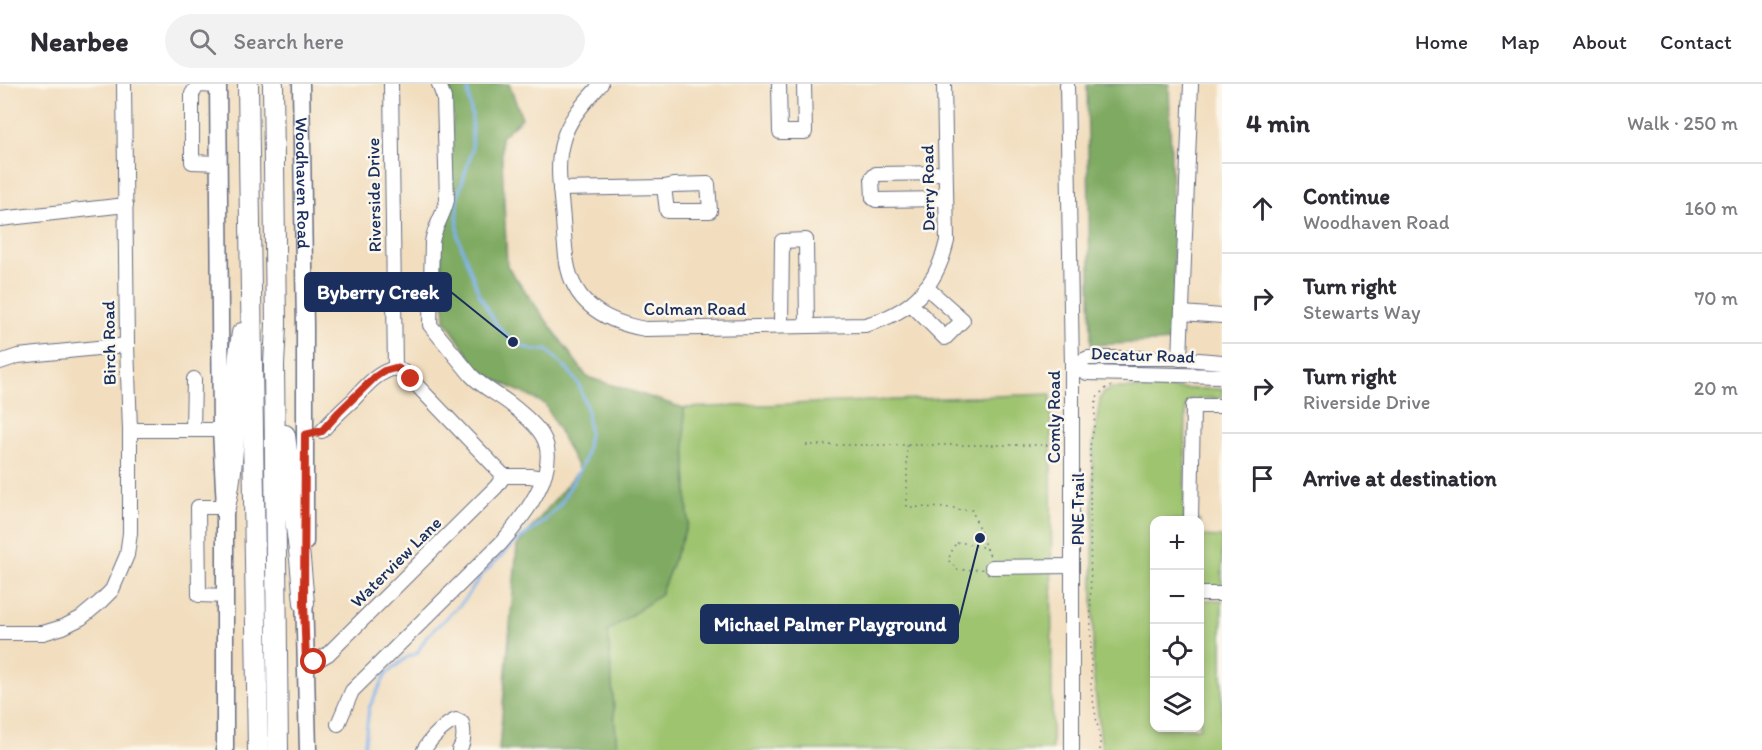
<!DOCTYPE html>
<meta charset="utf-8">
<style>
:root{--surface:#fff;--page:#f2f2f3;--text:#2b2b33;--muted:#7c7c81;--line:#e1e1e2}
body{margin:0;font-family:Itim,sans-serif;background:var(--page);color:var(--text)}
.controls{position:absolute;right:18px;bottom:18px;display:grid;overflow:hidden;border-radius:12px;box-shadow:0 3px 9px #0003}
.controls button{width:54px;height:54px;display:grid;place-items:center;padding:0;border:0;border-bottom:2px solid var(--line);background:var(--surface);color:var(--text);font:30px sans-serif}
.stop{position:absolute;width:18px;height:18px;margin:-14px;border:4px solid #c8321e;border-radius:50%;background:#fff}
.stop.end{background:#c8321e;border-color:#fff;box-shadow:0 2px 6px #0008}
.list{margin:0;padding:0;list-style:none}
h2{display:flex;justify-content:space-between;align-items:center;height:78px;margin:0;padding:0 24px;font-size:26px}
h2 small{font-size:20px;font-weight:400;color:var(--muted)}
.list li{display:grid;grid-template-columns:39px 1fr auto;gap:18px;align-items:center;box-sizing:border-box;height:90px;padding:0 24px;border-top:2px solid var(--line)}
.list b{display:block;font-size:22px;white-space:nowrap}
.list p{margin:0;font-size:20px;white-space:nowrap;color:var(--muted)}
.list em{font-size:20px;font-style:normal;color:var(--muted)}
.icon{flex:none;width:33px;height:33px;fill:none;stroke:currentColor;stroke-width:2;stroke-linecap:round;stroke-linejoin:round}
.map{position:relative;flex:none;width:1222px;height:666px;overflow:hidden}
header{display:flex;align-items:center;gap:36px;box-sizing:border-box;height:84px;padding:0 30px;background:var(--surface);border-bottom:2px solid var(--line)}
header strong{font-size:28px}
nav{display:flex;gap:33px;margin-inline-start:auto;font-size:21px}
.search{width:420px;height:54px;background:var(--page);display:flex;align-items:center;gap:15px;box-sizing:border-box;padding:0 21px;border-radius:33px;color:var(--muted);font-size:22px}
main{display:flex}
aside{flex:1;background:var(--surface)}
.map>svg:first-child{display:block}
.green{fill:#9fc46f;stroke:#5d7a66;stroke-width:1.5}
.forest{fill:#7faa62;stroke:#4d6c60;stroke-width:1.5}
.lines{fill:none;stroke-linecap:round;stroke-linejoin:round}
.stream{stroke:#7fb3ec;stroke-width:3}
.minor-casing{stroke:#666c80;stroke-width:16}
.major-casing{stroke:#666c80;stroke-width:19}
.highway-casing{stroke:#666c80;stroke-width:22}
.path{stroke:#666c80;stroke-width:1.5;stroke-dasharray:1.5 4.5;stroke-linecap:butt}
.minor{stroke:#fff;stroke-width:14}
.major{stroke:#fff;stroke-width:16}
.highway{stroke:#fff;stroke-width:20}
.route{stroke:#c8321e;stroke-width:8}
.labels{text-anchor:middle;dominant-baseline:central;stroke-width:5;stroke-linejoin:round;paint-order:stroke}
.street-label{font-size:18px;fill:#1b2f5e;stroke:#fbf7ec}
.leader{fill:none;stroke:#1b2f5e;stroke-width:2}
.callout-dot{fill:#1b2f5e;stroke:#fbf7ec;stroke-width:2}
.callout{fill:#1b2f5e;stroke:#1b2f5e;stroke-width:2}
.callout-label{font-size:20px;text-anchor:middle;font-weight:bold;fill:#fff}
</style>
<header>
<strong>Nearbee</strong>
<div class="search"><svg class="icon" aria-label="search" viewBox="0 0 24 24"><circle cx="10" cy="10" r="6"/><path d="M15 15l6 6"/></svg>Search here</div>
<nav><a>Home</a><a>Map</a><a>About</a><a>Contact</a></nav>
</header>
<main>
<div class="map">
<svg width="1222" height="666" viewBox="0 0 1222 666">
<rect width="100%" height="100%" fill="#fbf7ec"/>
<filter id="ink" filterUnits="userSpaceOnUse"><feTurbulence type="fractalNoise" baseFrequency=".0167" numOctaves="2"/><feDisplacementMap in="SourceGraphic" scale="12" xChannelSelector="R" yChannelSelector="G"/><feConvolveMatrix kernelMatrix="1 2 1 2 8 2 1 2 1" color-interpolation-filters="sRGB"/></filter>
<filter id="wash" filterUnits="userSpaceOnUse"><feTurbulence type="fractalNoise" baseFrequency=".008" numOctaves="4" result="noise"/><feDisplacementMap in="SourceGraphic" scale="24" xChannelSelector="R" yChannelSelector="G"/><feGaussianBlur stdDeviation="1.35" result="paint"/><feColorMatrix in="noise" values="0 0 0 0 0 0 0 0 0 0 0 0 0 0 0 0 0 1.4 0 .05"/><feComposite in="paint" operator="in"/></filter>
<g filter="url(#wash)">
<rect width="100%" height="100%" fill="#f2debf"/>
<g class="green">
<path d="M1112,304L1222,305V314L1192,315L1186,321L1184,436H1154V644H1200V516H1222V666H1102L1093,586V360L1100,316L1103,309Z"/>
<path d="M1051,310L1052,666H617L608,547L660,511L688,439L684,324Z"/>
<path d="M1198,436H1200V452L1222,453V505H1200V436Z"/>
</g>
<g class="forest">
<path d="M441,0H509L522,34L501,53L507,182L587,293L684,324L688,439L660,511L608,547L617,666H499L517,462L579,386L545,320L480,288L445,236L440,160L453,33Z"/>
<path d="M1087,0H1169L1176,257L1091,261Z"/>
</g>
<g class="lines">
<path class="stream" d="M364,666L369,624L386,590L406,574L417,569L427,552L462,519L482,491L513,460L543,438L560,421L585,375L589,350L587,325L579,301L569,287L547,266H533L513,258L496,240L479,210L458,153L457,115L472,67V34L467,0"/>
</g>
</g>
<g filter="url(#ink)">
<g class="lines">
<defs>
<g id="minor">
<path d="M391,0L395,284L404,288L504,392"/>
<path d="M601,0C586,17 569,34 563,56C556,79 560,102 562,125C564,143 564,162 567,179C574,221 607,238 645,245L865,241C910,229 936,204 947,157L944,0"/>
<path d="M779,0L780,48H805L804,0"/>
<path d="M1067,0L1072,282V666"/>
<path d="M218,2L198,1L192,10V78L219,79"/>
<path d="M945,89L876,90L872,94L873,114L876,116L946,115"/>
<path d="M708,100L710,127H667L664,103L674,101Z"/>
<path d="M560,105L664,103"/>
<path d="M0,135L126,121"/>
<path d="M911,220L945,254L963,236L926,203"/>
<path d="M1182,229L1222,232"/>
<path d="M781,242L782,157L806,156L807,242"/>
<path d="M1180,275L1191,0"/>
<path d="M0,278L18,272L127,261"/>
<path d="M1072,282L1088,274H1175L1222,278"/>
<path d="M1072,282L1087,289L1222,292"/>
<path d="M130,346H221"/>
<path d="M193,346L194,295"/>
<path d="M322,347C332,335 342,326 353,316C366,302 376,289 395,284"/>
<path d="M504,392H530L542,394"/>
<path d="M225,423H198L199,511L226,512"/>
<path d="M1191,436L1193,322H1222"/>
<path d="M992,483L1072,482"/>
<path d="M1200,510H1222"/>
<path d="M0,549H43L63,543L81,534L99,519L112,506L127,471L130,449V346L127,261L124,0"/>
<path d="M306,579L314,578L328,570L496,403L504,392"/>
<path d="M338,640L352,607L501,459C521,436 563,385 542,351C536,341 518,326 509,319C496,309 482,303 471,291L430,241L432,158C434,143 444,131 447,116L444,14L439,0"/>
<path d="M424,666C430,655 444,641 456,636L462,639C464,648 464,659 459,666"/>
</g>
<g id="major">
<path d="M218,0L221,346L225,423V666"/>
<path id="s1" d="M301,0L305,242V458"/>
<path d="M304,508L308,666"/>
</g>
<g id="highway">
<path d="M248,0C250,222 255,444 258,666"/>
<path d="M273,0L276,241L274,281L278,666"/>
<path d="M285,351L300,475L304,519"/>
<path d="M225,423C238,366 232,306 242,249"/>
</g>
</defs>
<use href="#minor" class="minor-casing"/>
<use href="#major" class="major-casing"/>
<use href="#highway" class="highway-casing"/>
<g class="path">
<path d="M806,361H1051"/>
<path d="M907,361V423L955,424L959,426H972L986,464"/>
<path d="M957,459H965L986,464L991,474L992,483L989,485L958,486L948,476L954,462Z"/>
<path d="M1100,666V656L1091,604L1090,362L1094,343L1096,315L1104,305L1113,302"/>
</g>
<use href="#minor" class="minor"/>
<use href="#major" class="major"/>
<use href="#highway" class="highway"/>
</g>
</g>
<g class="lines" filter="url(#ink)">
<path class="route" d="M314,578L306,579L304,519L305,351L322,347L339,328L375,293L384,287L395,284L399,285L411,295"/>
</g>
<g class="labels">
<g class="street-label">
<text stroke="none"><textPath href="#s1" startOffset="99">Woodhaven Road</textPath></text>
<text transform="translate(928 104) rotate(-91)">Derry Road</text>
<text transform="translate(374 111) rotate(-91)">Riverside Drive</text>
<text x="695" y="225">Colman Road</text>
<text transform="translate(109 259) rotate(-91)">Birch Road</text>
<text transform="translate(1143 271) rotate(2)">Decatur Road</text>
<text transform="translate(1054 333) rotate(-90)">Comly Road</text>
<text transform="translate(1078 425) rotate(-90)">PNE Trail</text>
<text transform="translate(396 478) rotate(-45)">Waterview Lane</text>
</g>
</g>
<path class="leader" d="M513 258L451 208M980 454L958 540"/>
<g class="callout-dot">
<circle cx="513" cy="258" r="6"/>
<circle cx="980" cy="454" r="6"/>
</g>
<g class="callout">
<rect x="305" y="189" width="146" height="38" rx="6"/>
<rect x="701" y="521" width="257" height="38" rx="6"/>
</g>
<g class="callout-label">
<text x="378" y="215">Byberry Creek</text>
<text x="830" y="547">Michael Palmer Playground</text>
</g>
</svg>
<div class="controls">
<button>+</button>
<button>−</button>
<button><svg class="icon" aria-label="locate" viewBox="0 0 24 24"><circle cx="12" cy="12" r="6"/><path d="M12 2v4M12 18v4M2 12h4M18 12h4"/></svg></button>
<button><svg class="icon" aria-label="layers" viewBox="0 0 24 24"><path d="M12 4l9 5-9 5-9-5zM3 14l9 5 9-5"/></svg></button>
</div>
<div class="stop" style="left:314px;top:578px"></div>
<div class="stop end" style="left:411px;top:295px"></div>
</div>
<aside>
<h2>4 min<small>Walk · 250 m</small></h2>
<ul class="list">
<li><svg class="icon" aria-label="ahead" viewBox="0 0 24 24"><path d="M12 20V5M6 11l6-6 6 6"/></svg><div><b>Continue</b><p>Woodhaven Road</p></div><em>160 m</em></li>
<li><svg class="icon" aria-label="right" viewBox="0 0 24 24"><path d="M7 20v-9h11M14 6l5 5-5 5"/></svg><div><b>Turn right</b><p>Stewarts Way</p></div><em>70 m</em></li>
<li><svg class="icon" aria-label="right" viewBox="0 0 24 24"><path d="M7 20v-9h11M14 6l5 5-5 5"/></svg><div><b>Turn right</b><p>Riverside Drive</p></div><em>20 m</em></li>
<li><svg class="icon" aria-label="arrive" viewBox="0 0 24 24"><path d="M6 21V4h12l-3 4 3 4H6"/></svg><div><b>Arrive at destination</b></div></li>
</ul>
</aside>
</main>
